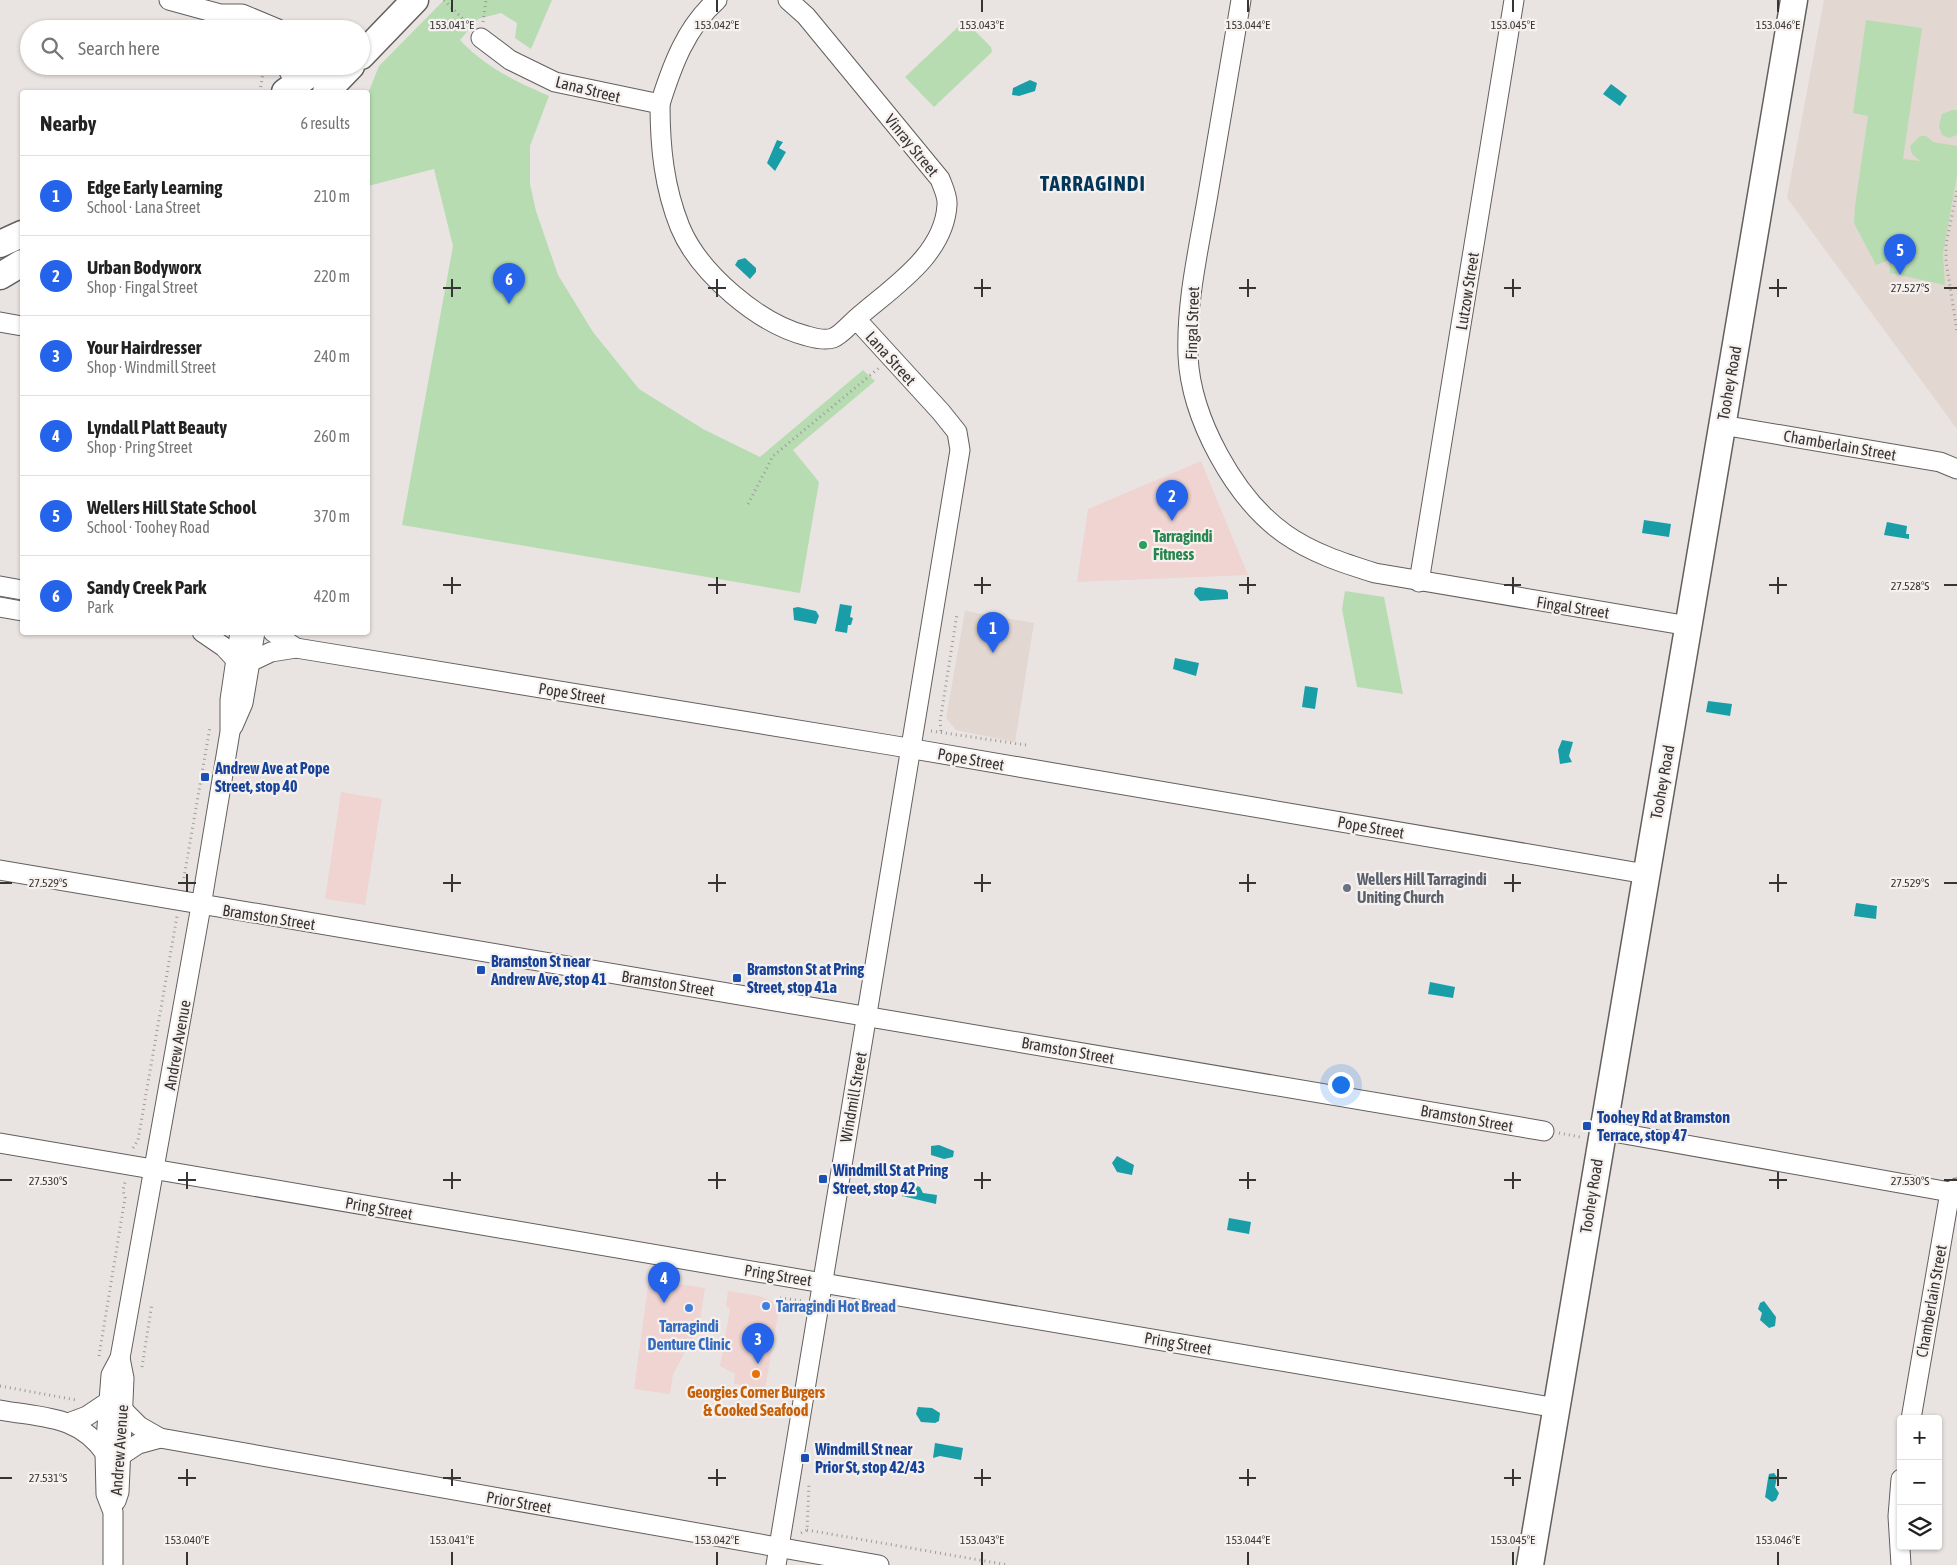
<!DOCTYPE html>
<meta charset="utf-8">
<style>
:root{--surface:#fff;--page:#f2f2f2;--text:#222;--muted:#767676;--line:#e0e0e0;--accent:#2563eb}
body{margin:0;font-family:"Asap Condensed",sans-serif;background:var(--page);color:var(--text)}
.controls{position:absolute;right:15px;bottom:15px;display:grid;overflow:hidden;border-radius:5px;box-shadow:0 1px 4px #0004}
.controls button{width:45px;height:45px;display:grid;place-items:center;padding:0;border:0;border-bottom:1px solid var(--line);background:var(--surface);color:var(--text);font:25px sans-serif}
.you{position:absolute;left:1340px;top:1084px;width:18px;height:18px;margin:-12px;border:4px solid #fff;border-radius:50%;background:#1a73e8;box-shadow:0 0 0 8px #1a73e833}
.badge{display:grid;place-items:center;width:32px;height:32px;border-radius:50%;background:var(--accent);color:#fff;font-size:16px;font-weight:700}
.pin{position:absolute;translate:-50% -41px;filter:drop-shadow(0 1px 2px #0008)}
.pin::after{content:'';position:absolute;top:26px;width:18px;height:15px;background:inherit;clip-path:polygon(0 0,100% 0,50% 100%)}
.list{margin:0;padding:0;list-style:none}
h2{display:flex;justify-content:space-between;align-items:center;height:65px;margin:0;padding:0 20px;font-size:21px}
h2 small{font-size:16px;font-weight:400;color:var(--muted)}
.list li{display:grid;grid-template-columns:32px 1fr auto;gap:15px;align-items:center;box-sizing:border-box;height:80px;padding:0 20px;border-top:1px solid var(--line)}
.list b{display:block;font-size:19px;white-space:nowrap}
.list p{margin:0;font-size:16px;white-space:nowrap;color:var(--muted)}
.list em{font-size:16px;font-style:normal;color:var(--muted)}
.icon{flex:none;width:28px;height:28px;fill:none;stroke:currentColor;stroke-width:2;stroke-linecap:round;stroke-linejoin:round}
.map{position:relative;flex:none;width:1957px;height:1565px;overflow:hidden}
.search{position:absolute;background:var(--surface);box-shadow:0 1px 4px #0004;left:20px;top:20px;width:350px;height:55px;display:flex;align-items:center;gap:12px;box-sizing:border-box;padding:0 18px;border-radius:28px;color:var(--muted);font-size:19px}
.panel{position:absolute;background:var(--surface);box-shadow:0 1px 4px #0004;left:20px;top:90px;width:350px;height:545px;border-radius:5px}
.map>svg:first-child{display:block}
.commercial{fill:#efd4d1}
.built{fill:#e3d7d1}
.green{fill:#b7dcb2}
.water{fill:#199ea8}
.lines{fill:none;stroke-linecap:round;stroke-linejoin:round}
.street-casing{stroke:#635f5d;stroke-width:21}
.secondary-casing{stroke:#635f5d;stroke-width:29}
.path{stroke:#9d9a98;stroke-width:3;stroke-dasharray:1 4;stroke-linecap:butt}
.street{stroke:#fff;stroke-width:19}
.secondary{stroke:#fff;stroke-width:26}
.ticks{fill:none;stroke:#363534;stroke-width:2}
.leisure-dot{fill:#2e9e5b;stroke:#f6f1ef;stroke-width:2}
.transit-dot{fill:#1a4fb4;stroke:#f6f1ef;stroke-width:2}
.worship-dot{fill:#6b7280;stroke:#f6f1ef;stroke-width:2}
.shop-dot{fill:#3f7fe0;stroke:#f6f1ef;stroke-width:2}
.food-dot{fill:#e8710a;stroke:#f6f1ef;stroke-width:2}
.labels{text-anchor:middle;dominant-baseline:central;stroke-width:4.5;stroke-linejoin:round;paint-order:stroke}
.street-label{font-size:16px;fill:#363534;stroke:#f6f1ef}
.leisure-label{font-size:16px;font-weight:bold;fill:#27864d;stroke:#f6f1ef;text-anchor:start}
.transit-label{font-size:16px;font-weight:bold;fill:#164399;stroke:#f6f1ef;text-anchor:start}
.worship-label{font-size:16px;font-weight:bold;fill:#5b616d;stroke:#f6f1ef;text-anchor:start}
.shop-label{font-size:16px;font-weight:bold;fill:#366cbe;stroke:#f6f1ef;text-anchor:start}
.food-label{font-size:16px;font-weight:bold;fill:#c56008;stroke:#f6f1ef}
.district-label{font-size:21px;font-weight:bold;letter-spacing:1px;fill:#03375a;stroke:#f6f1ef}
.ticks-label{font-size:12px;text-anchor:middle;fill:#363534;stroke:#f6f1ef;stroke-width:4.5;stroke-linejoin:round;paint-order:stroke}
</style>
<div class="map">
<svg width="1957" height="1565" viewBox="0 0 1957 1565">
<rect width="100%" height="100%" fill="#e9e4e2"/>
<g class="commercial">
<path d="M1201,461L1248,575L1077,582L1088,509Z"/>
<path d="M341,792L382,799L365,905L325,899Z"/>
<path d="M649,1279L705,1288L699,1327L673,1374L670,1394L634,1389Z"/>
<path d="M728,1291L759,1296L772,1301L778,1315L765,1389L734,1384L735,1374L720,1366L730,1309L726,1306Z"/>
</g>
<g class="built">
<path d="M1824,0H1957V429L1787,198Z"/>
<path d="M965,611L1034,623L1015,742L956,730L946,718Z"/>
</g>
<g class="green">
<path d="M444,0H552L531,49L515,38L517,23L501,13L478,19L460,40C485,67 515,81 549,96L530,146V184L536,211L558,275L593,332L639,389L703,429L760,457L863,370L875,381L793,450L819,482L800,593L402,525L453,246L434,169L368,186L369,91L379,66Z"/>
<path d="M1866,20L1922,28L1903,159L1920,161L1912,154L1910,146L1920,136H1926L1933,142L1957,146V176L1943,253L1945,285L1890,273L1889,260L1876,265L1854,223L1855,206L1868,116L1853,113Z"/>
<path d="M969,25L991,47L992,52L934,107L905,77L959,26Z"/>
<path d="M1952,110H1957V135L1949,138L1942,135L1939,126L1942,114Z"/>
<path d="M1345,591L1384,597L1403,694L1357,687L1342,609Z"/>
</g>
<g class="water">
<path d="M1030,80L1037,83L1035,91L1019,96L1012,95L1013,88Z"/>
<path d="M1611,84L1627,96L1620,106L1603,94Z"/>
<path d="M777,140L783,142L779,148L786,152L775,171L767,163Z"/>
<path d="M745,258L756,268V272L750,279L735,265L738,260Z"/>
<path d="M1644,520L1671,524L1669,537L1642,533Z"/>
<path d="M1887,522L1907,526L1906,534H1909V539L1884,535Z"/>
<path d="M1199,587L1226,590L1228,593V599L1200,601L1194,594L1195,589Z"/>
<path d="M840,604L852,606L850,617L853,618L851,625H848L847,633L835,631Z"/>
<path d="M798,607L816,611L819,616L816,624L794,620L793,608Z"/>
<path d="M1175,658L1199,663L1196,676L1173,669Z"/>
<path d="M1305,686L1318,688L1315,709L1302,707Z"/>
<path d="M1708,701L1732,704L1730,716L1706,712Z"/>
<path d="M1562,740L1573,742L1569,756L1572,762L1560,764L1558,750Z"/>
<path d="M1856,903L1877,906L1876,919L1854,916Z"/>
<path d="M1430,982L1455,987L1453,998L1428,994Z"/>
<path d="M939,1145L954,1151L953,1157L944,1159L931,1155V1146Z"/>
<path d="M1117,1156L1134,1165L1132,1175L1117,1172L1112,1163Z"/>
<path d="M909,1184L920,1187L923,1193L937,1195L936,1204L902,1196Z"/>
<path d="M1229,1218L1251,1222L1249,1234L1227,1230Z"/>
<path d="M1764,1301L1776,1317L1775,1326L1769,1328L1760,1320L1762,1313L1758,1309L1760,1303Z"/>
<path d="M918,1407L932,1408L940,1413L939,1421L935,1423L921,1422L916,1414Z"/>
<path d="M935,1443L963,1448L961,1460L940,1456L933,1458Z"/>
<path d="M1774,1473L1777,1477L1775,1487L1779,1493L1776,1500L1772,1502L1765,1497C1766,1493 1768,1477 1769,1474Z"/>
</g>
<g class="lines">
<defs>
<g id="street">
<path d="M169,0L220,14H242L278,29"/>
<path d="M788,0L806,16L940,179C943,187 948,197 947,205C944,256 891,288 856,319"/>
<path d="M1241,0C1230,65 1219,130 1208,194C1199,248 1186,301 1188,356C1191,418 1234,498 1285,534C1312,553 1343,563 1375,573L1689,626"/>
<path d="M481,38L510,60L555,82L660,104C660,147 664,187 680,227C699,273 759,324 807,336C814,338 825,341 833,338C841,335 850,324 856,319L941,412L957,432L960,450L776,1565"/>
<path d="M286,66L301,92"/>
<path d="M660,104C672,66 686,27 717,0"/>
<path d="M0,322L22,326"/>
<path d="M1722,425L1940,462L1957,469"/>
<path d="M1419,582L1514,0"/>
<path d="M0,586L22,590"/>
<path d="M0,607L22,611"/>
<path d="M202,632L224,647L236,660"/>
<path d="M273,632L296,648"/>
<path d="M250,662L271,652L296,648L890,745L1646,874"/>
<path d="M233,726L243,703L255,632"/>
<path d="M0,870L1544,1131"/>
<path d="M1602,1130L1950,1192"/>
<path d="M0,1143L1557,1408"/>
<path d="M122,1409L139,1426L160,1438L879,1565"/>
<path d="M0,1410C43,1418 78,1415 105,1453"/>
<path d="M1911,1419L1950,1192L1957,1188"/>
<path d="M71,1422L87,1416L108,1402"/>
<path d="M120,1456L138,1444L160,1438"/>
<path d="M1901,1479L1898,1516L1901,1565"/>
<path d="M116,1501L119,1492L124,1378L120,1358"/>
<path d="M113,1565V1512L106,1494L105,1453L111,1375L120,1358L201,906L230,732V700L240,632"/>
</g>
<g id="secondary">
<path d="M361,56L415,0"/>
<path d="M285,92L321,66"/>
<path d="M326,92L351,66"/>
<path d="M0,244L22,234"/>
<path d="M0,276L22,263"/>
<path d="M1530,1565L1794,0"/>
</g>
</defs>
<use href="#street" class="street-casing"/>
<use href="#secondary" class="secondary-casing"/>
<g class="path">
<path d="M444,0L470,26"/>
<path d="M483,22L486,0"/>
<path d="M341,29L344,26"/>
<path d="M260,92L264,66"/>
<path d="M1957,191L1946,244V261L1957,331"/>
<path d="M748,504L773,456L879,368"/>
<path d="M931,731L1026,745"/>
<path d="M941,731L940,722L957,614"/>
<path d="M183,883L210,727"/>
<path d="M1559,1133L1580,1137"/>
<path d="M133,1148L138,1140L177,916"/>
<path d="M780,1298L803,1301"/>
<path d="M99,1356L125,1198L123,1190L125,1182"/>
<path d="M142,1367L152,1303"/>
<path d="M0,1386L76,1400"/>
<path d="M807,1530L1008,1565"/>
<path d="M801,1533L807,1530L809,1483"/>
</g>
<use href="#street" class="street"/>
<use href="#secondary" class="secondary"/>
</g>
<path class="ticks" d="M452,0V12M717,0V12M982,0V12M1248,0V12M1513,0V12M1778,0V12M452,279V297M717,279V297M982,279V297M1248,279V297M1513,279V297M1778,279V297M443,288H461M708,288H726M974,288H991M1239,288H1256M1504,288H1521M1769,288H1787M1944,288H1957M452,577V594M717,577V594M982,577V594M1248,577V594M1513,577V594M1778,577V594M443,585H461M708,585H726M974,585H991M1239,585H1256M1504,585H1521M1769,585H1787M1944,585H1957M187,874V892M452,874V892M717,874V892M982,874V892M1248,874V892M1513,874V892M1778,874V892M0,883H12M178,883H196M443,883H461M708,883H726M974,883H991M1239,883H1256M1504,883H1521M1769,883H1787M1944,883H1957M187,1172V1189M452,1172V1189M717,1172V1189M982,1172V1189M1248,1172V1189M1513,1172V1189M1778,1172V1189M0,1180H12M178,1180H196M443,1180H461M708,1180H726M974,1180H991M1239,1180H1256M1504,1180H1521M1769,1180H1787M1944,1180H1957M187,1469V1486M452,1469V1486M717,1469V1486M982,1469V1486M1248,1469V1486M1513,1469V1486M1778,1469V1486M0,1478H12M178,1478H196M443,1478H461M708,1478H726M974,1478H991M1239,1478H1256M1504,1478H1521M1769,1478H1787M187,1552V1565M452,1552V1565M717,1552V1565M982,1552V1565M1248,1552V1565M1513,1552V1565M1778,1552V1565"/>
<circle class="leisure-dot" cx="1143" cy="545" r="5"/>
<g class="transit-dot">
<rect x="200" y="772" width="10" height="10" rx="2.5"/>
<rect x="476" y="965" width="10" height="10" rx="2.5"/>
<rect x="732" y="973" width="10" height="10" rx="2.5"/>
<rect x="1582" y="1121" width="10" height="10" rx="2.5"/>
<rect x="818" y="1174" width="10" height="10" rx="2.5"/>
<rect x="800" y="1453" width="10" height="10" rx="2.5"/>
</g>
<circle class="worship-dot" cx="1347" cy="888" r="5"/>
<g class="shop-dot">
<circle cx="766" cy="1306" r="5"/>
<circle cx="689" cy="1308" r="5"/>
</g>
<circle class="food-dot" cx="756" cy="1374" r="5"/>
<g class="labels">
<g class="street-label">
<text transform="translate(588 89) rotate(14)">Lana Street</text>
<text transform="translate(912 145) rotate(51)">Vinray Street</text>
<text transform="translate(1467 291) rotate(-81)">Lutzow Street</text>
<text transform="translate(1192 323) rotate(-88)">Fingal Street</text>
<text transform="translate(891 358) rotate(48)">Lana Street</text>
<text transform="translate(1729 383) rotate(-80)">Toohey Road</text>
<text transform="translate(1840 445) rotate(10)">Chamberlain Street</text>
<text transform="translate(1573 607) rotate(9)">Fingal Street</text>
<text transform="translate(572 693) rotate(9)">Pope Street</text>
<text transform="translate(971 759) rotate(10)">Pope Street</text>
<text transform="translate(1662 782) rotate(-80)">Toohey Road</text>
<text transform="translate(1371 827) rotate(10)">Pope Street</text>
<text transform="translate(269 917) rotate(9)">Bramston Street</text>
<text transform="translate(668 983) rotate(9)">Bramston Street</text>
<text transform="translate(177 1045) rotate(-80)">Andrew Avenue</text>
<text transform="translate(1068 1050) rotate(10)">Bramston Street</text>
<text transform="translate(853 1097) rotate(-80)">Windmill Street</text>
<text transform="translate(1467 1118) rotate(10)">Bramston Street</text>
<text transform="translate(1591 1196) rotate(-81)">Toohey Road</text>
<text transform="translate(379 1208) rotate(10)">Pring Street</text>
<text transform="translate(778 1275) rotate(9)">Pring Street</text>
<text transform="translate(1931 1301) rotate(-80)">Chamberlain Street</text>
<text transform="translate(1178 1343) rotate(10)">Pring Street</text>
<text transform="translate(119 1450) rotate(-86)">Andrew Avenue</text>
<text transform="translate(519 1502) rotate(10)">Prior Street</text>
</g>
<g class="leisure-label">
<text x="1153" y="536">Tarragindi<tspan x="1153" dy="18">Fitness</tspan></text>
</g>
<g class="transit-label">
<text x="215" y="768">Andrew Ave at Pope<tspan x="215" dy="18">Street, stop 40</tspan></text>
<text x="491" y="961">Bramston St near<tspan x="491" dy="18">Andrew Ave, stop 41</tspan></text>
<text x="747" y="969">Bramston St at Pring<tspan x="747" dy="18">Street, stop 41a</tspan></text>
<text x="1597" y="1117">Toohey Rd at Bramston<tspan x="1597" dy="18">Terrace, stop 47</tspan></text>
<text x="833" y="1170">Windmill St at Pring<tspan x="833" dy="18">Street, stop 42</tspan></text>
<text x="815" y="1449">Windmill St near<tspan x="815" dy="18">Prior St, stop 42/43</tspan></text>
</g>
<g class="worship-label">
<text x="1357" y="879">Wellers Hill Tarragindi<tspan x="1357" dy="18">Uniting Church</tspan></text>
</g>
<g class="shop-label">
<text x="776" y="1306">Tarragindi Hot Bread</text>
<text x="689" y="1326" text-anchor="middle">Tarragindi<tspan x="689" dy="18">Denture Clinic</tspan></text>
</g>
<g class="food-label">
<text x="756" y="1392">Georgies Corner Burgers<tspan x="756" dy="18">&amp; Cooked Seafood</tspan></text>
</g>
<g class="district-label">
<text x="1093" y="183">TARRAGINDI</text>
</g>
</g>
<g class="ticks-label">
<text x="452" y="29">153.041°E</text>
<text x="717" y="29">153.042°E</text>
<text x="982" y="29">153.043°E</text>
<text x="1248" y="29">153.044°E</text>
<text x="1513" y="29">153.045°E</text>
<text x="1778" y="29">153.046°E</text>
<text x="1910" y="292">27.527°S</text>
<text x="1910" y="590">27.528°S</text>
<text x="48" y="887">27.529°S</text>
<text x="1910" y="887">27.529°S</text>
<text x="48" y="1185">27.530°S</text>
<text x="1910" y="1185">27.530°S</text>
<text x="48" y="1482">27.531°S</text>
<text x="187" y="1544">153.040°E</text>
<text x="452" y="1544">153.041°E</text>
<text x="717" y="1544">153.042°E</text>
<text x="982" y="1544">153.043°E</text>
<text x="1248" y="1544">153.044°E</text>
<text x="1513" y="1544">153.045°E</text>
<text x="1778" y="1544">153.046°E</text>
</g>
</svg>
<div class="controls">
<button>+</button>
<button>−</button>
<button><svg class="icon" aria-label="layers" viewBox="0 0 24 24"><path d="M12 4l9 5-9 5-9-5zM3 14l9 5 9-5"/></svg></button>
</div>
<div class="you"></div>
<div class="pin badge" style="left:993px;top:653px">1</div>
<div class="pin badge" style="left:1172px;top:521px">2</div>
<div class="pin badge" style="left:758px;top:1364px">3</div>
<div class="pin badge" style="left:664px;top:1303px">4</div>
<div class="pin badge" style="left:1900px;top:275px">5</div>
<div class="pin badge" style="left:509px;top:304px">6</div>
<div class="search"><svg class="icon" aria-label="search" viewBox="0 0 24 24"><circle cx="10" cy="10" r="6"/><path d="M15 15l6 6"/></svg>Search here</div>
<section class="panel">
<h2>Nearby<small>6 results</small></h2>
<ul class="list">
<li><span class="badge">1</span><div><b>Edge Early Learning</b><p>School · Lana Street</p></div><em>210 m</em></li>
<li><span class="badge">2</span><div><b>Urban Bodyworx</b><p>Shop · Fingal Street</p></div><em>220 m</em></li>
<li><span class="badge">3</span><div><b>Your Hairdresser</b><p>Shop · Windmill Street</p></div><em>240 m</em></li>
<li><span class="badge">4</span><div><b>Lyndall Platt Beauty</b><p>Shop · Pring Street</p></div><em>260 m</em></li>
<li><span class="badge">5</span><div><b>Wellers Hill State School</b><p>School · Toohey Road</p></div><em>370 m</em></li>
<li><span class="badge">6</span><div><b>Sandy Creek Park</b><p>Park</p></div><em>420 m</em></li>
</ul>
</section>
</div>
